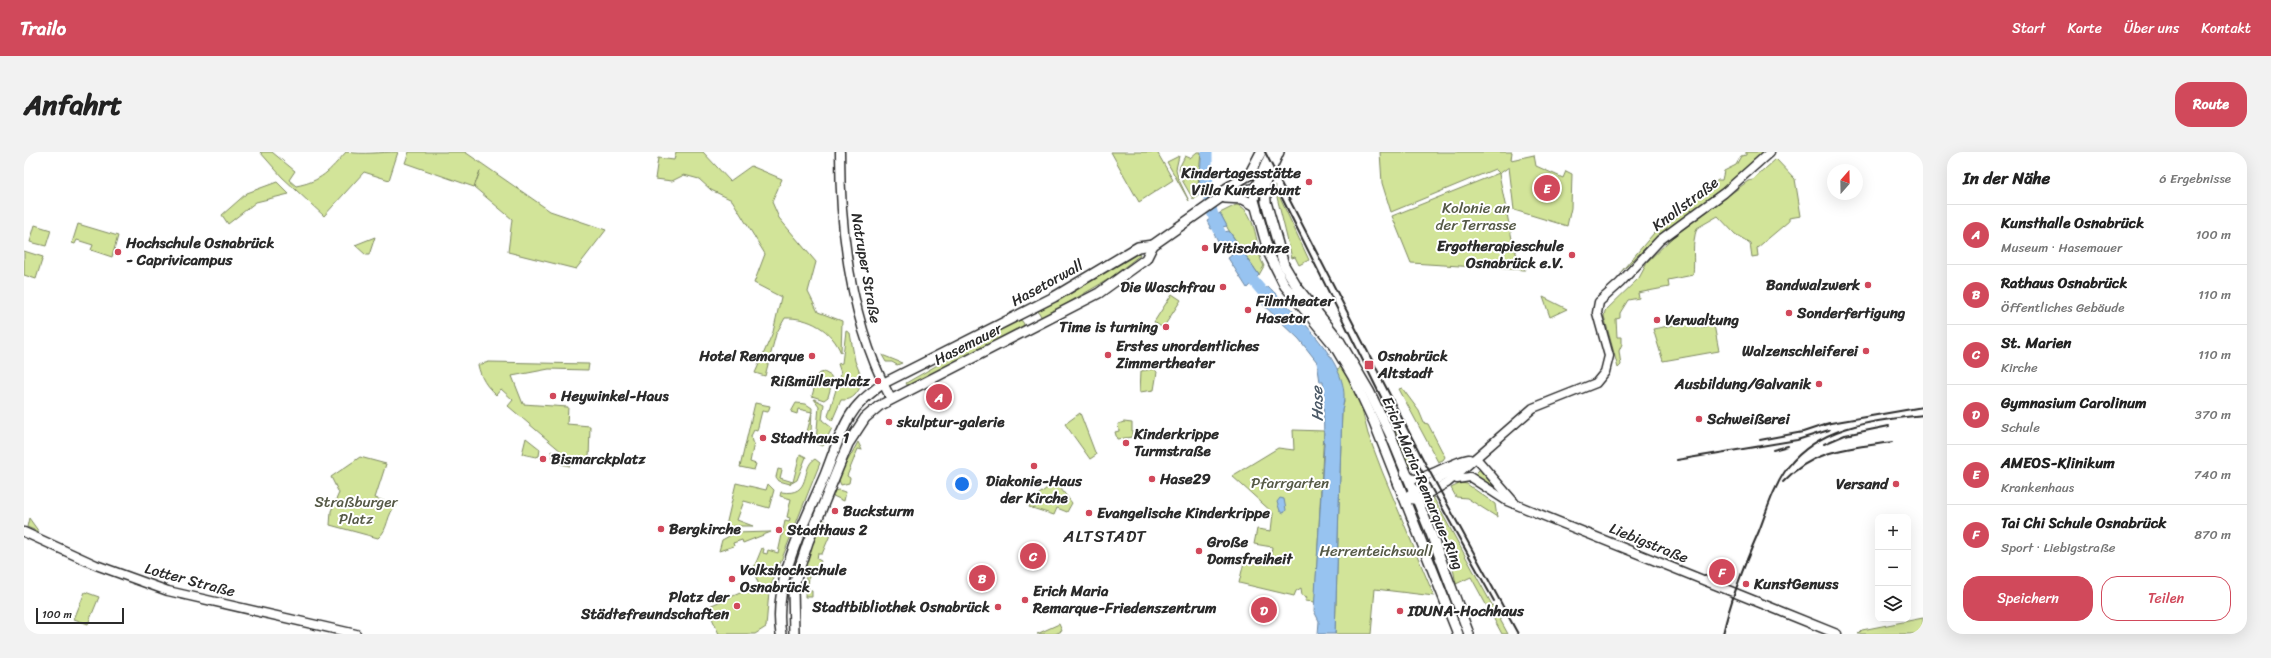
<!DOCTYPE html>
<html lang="de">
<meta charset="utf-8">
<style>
:root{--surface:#fff;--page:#f2f2f2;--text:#222;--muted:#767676;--line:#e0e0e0;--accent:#d1495b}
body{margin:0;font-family:Sriracha,sans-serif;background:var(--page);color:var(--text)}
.controls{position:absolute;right:12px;bottom:12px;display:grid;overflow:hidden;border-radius:8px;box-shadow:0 4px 16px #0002}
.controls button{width:36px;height:36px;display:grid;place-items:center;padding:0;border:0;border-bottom:1px solid var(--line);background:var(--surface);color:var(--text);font:20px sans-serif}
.compass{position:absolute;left:1803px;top:12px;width:36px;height:36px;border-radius:50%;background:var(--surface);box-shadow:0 4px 16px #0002;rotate:20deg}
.scale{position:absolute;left:12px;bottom:10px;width:88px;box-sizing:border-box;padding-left:4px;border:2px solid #2b2b2b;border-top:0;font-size:11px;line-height:14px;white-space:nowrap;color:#2b2b2b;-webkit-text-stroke:3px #fff;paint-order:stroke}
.you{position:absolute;left:938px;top:332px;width:14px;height:14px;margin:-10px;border:3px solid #fff;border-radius:50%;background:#1a73e8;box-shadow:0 0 0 6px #1a73e833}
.badge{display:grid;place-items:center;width:26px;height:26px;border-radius:50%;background:var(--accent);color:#fff;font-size:13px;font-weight:700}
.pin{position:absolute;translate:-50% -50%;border:2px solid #fff;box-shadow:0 1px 4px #0006}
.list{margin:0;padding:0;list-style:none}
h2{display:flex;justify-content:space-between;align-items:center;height:52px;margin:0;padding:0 16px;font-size:17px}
h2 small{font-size:13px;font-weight:400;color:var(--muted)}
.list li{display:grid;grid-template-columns:26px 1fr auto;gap:12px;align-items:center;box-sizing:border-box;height:60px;padding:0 16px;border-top:1px solid var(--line)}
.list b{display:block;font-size:15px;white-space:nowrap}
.list p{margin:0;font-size:13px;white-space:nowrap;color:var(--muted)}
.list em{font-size:13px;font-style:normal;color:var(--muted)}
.actions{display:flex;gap:8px;padding:12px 16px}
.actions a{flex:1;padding:9px 0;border:1px solid var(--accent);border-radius:16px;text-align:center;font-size:14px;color:var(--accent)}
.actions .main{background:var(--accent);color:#fff}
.icon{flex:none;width:22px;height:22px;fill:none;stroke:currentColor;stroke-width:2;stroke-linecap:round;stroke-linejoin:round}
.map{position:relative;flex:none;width:1899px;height:482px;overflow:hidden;border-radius:16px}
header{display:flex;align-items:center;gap:24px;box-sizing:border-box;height:56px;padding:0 20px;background:var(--accent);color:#fff}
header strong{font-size:19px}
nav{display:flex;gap:22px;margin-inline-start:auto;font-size:14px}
.intro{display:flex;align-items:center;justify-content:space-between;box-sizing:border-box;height:96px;padding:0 24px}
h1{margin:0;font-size:28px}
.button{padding:10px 18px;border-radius:16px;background:var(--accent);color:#fff;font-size:14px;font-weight:700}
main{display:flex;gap:24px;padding:0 24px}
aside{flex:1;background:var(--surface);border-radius:16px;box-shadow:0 4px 16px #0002}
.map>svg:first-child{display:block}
.green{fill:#d2e499;stroke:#7e8862}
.water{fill:#97c3f0;stroke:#6c86a1}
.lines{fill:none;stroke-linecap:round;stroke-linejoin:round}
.river{stroke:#97c3f0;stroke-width:11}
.secondary-casing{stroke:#2b2b2b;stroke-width:11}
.primary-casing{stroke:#2b2b2b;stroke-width:12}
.secondary{stroke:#fff;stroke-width:8}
.primary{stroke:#fff;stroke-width:9}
.rail{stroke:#2b2b2b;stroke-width:2}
.poi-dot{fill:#d1495b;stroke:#fff;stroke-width:1.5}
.labels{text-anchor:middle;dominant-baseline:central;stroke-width:4;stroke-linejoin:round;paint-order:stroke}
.poi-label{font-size:15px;font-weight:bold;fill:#2b2b2b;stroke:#fff;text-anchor:start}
.street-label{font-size:15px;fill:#2b2b2b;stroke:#fff}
.park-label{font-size:15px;fill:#555946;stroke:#fff}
.water-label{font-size:16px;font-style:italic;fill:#4b5966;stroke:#fff}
.quarter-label{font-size:17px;letter-spacing:1px;fill:#2b2b2b;stroke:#fff}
</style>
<header>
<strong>Trailo</strong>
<nav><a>Start</a><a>Karte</a><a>Über uns</a><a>Kontakt</a></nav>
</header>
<div class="intro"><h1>Anfahrt</h1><a class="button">Route</a></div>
<main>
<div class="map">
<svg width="1899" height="482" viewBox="0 0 1899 482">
<rect width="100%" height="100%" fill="#fff"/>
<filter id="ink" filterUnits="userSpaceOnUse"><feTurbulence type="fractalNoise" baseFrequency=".025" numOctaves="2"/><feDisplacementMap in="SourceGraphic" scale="8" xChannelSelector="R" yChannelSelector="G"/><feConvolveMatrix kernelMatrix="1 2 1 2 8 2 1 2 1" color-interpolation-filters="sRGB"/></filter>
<g filter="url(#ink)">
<g class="green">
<path d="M236,0H248L271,19L265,28L272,34C298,29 305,19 322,0C340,3 356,0 374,0L365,28L340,20L300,64L258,25Z"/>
<path d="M385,0H441L526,59L582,78L552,117L484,100L488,67L450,35L456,19L450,35L381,11Z"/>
<path d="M652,0H679L706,29L727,14L758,27L748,50L755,66L792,110L784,140L794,160L818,169L817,201C808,178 785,165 761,166L752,182L741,224L731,221L749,180L757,145L730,131L741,102L708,48L687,38L675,27L660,23L648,29L631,27L634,6L650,8Z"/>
<path d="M1087,0H1133L1149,28L1115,50Z"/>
<path d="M1173,0H1177L1173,45L1169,47L1158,28L1155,16L1161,4L1166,6Z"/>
<path d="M1356,0H1488L1487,8L1510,3L1512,14L1539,26L1542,19L1548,22L1547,56L1543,74L1490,58L1485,15L1475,22L1490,97L1501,118L1387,111L1368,64L1475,21L1471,17L1367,60L1358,31Z"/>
<path d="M1722,0H1740L1707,30L1633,84L1596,121L1630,81L1694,28H1698L1700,19L1712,13L1717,4L1722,3Z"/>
<path d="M1155,4L1152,17L1154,26L1165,49L1143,10Z"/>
<path d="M1752,7L1771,27L1777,64L1765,66V69L1733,96L1734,104L1728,105L1726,91L1711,82L1694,64L1673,76C1667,93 1671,106 1669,123L1644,128L1645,135L1614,141L1615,146L1604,148L1596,161V166L1592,167L1593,185H1598V192L1595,199L1597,213L1594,216L1580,164L1581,159L1615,126L1624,109L1649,85L1724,29L1729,28Z"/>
<path d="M253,30L265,42L232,50L204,72L198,63L223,41Z"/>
<path d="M1250,33L1285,108L1275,113L1271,105L1268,106Z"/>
<path d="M1212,53C1230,54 1233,93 1237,108L1240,114L1235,123L1204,77L1196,61Z"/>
<path d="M54,72L94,84L88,105L67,98L69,93L53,88L51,92L48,91Z"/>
<path d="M11,73L27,78L22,94L6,90Z"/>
<path d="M351,85L345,103H342L331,93Z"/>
<path d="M0,99L19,105L12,127L0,123Z"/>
<path d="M1114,99L1116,103L1085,127L1018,166L1014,159Z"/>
<path d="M1148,142L1157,148L1139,176L1130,170Z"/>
<path d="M1519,145L1543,157L1526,165Z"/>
<path d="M993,167L998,169L1000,172L998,177L885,236L882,231C920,210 955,187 993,167Z"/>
<path d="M1670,169L1671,176L1690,173L1695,199L1639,209L1629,177Z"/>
<path d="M822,179L826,181L831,209L839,229C834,240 830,249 817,248L808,269L804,264L817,221L814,212L818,211Z"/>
<path d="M858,203L878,211L873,213L868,210H862Z"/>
<path d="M465,210L565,212L564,218L525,217L488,224L499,252L544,255L543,272L566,274L565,308L552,312L484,254L489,248L477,237L472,243C462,234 457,226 454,213Z"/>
<path d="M1317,215L1325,225L1335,246L1344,282L1358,319L1410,444L1351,437L1347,482H1311L1318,257L1320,250L1313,217Z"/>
<path d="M1130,217L1133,220L1130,238L1116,240L1117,219Z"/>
<path d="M800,220L807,224L808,231L804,245L800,248L788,244L794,222Z"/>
<path d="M1378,236L1395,259L1400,271L1404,272L1421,305L1419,308L1414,310L1375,237Z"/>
<path d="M790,247L800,252L798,268L808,276L799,294L794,292L792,289L795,254Z"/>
<path d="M731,251L746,254L744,260L738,259L733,279L730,278L727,284L728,290L730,291L726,310L732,312L730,318L716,315Z"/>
<path d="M772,251L782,252L788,256L787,281L783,280L788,260L774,257L773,262L767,260Z"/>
<path d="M1056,261L1072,303L1066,307L1041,272Z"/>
<path d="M1100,270L1108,271V285L1093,287L1091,280L1095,279L1094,272Z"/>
<path d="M1368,273L1392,316L1384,313Z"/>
<path d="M1269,278L1300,279L1291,450L1281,449L1283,445L1278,443L1277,436L1272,439L1270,444L1215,431L1221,406L1246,411L1248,395L1230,392L1233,377L1247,379L1249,361L1208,324L1254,296L1270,298Z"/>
<path d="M502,286L516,297L515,304L512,305L498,302Z"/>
<path d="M834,290L838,298L834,297L823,324L826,326L825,331L817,333L814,326Z"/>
<path d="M527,299L546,314C535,312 528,310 527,299Z"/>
<path d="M776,302L782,305L773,328L766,332L755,329L752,325L754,317L758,318L756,326L769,330Z"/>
<path d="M336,305L362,312L351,346L373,353C362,361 365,378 354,386L306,373L307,359L315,341L307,325Z"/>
<path d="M791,307L796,311L745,439L742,475L731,482H695L683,455L735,433L729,418L738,396L740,397L739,401L743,402L744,398L754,401L761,369L765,370L766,366L763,365L767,347L756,344L757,340C789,345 776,315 791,307Z"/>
<path d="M1456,317L1476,340L1449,324Z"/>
<path d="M1035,327L1039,335L1037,337L1048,351L1043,360L1033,356L1030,363L1005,355L1010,346Z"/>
<path d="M712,331L742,338L744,332L750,338L745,356L720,349L713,368L729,374H710L701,378Z"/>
<path d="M1437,331L1443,332L1471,352L1473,365L1443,346L1432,345L1427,336Z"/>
<path d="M814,338L822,340L820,349L807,343L810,339Z"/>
<path d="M1409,345L1484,482H1478L1447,425L1432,432L1428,411L1405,355Z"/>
<path d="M5,366L15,380L3,375Z"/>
<path d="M798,366L809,376L798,402H794L793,407L797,409C794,417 787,419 780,413V411Z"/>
<path d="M747,380L719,391L718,388L709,391L710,394L695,399L698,388L711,381Z"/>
<path d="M782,423H785L784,438L788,439V445H781Z"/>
<path d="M61,440L75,445L64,472L50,467Z"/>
<path d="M1899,466V482H1834L1838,478Z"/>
<path d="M1035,472L1038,479L1031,482H1013Z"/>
</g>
<g class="water">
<path d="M1178,0H1186L1188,36L1174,44Z"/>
<path d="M1196,61L1203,74L1187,77L1183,69Z"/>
<path d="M1205,79L1235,123L1223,136L1204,106L1208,103L1198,88L1194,90L1190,82Z"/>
<path d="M1244,134C1270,161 1332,215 1318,257L1311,482H1294L1295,469L1290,459L1300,292L1299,230H1296L1293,210L1275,187L1233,147Z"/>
<path d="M1256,346L1260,347L1262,358L1260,361L1256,359L1253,350Z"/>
</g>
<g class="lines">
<g class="river">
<path d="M1183,0C1183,36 1183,62 1203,93"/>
<path d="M1221,119L1248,151"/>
</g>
<defs>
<g id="secondary">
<path d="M816,0C816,84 827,172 867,247"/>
<path d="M1452,306L1490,350"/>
<path d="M1381,321C1384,324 1386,327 1391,327C1403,326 1428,310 1445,307"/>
<path d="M1433,327L1446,325L1483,349L1813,482"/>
<path d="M1378,342L1383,346L1392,348L1423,331L1509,256L1572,231L1581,220L1585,204L1573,161L1575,150L1596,131L1636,88L1700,41L1746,0"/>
<path d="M1386,342L1442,312"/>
<path d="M0,380L72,413L144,439L332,482"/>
</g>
<g id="primary">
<path d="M1247,0L1232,35L1230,48L1245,102L1261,134L1310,193L1329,225L1350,270L1434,482"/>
<path d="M1241,31L1242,50L1260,113L1273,135L1315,188L1345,239L1367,284L1406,379L1445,482"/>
<path d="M1197,45L1203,36L1225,23L1237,0"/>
<path d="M1201,46L1219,47L1230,53"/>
<path d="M757,482C748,430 781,370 801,323C809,303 815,282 826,264C834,250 847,241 858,232L1030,145L1114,95L1129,93L1196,46L1237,34L1241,31L1255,0"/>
<path d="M770,482L769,436L784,390L824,292L841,266L855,254L1075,141L1122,107L1129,93"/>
</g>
</defs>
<use href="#secondary" class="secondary-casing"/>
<use href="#primary" class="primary-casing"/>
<use href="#secondary" class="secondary"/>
<use href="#primary" class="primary"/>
<g class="rail">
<path d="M1241,0L1401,311L1494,482"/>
<path d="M1257,44L1360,251L1470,449"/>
<path d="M1801,272L1899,255"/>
<path d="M1736,288L1779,280L1806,271"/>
<path d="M1800,292L1821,283L1865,274"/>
<path d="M1749,298L1764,294"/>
<path d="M1653,308L1773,288L1805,278"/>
<path d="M1759,330C1790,297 1826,296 1868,290"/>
<path d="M1699,482C1707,446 1720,413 1735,379C1743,358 1750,334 1764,315C1797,273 1850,269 1899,263"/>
</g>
</g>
</g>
<g class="poi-dot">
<circle cx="1285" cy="30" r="4"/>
<circle cx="1181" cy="96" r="4"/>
<circle cx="94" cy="100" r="4"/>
<circle cx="1548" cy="103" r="4"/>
<circle cx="1844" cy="133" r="4"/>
<circle cx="1199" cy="135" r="4"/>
<circle cx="1224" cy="158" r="4"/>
<circle cx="1765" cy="161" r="4"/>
<circle cx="1633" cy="168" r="4"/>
<circle cx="1142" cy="175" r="4"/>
<circle cx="1842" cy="199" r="4"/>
<circle cx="1084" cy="203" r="4"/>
<circle cx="788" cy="204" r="4"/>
<rect x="1340" y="208" width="10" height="10" rx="2"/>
<circle cx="854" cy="229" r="4"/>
<circle cx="1795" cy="232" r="4"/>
<circle cx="529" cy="244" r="4"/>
<circle cx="1675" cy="267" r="4"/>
<circle cx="865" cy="270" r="4"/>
<circle cx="739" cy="286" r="4"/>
<circle cx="1102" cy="291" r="4"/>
<circle cx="519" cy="307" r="4"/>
<circle cx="1010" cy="314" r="4"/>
<circle cx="1128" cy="327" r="4"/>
<circle cx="1872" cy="332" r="4"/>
<circle cx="811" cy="359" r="4"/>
<circle cx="1065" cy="361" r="4"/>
<circle cx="637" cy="377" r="4"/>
<circle cx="755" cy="378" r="4"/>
<circle cx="1175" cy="399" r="4"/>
<circle cx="708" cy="427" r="4"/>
<circle cx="1722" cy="432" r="4"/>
<circle cx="1001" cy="448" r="4"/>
<circle cx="713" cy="454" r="4"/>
<circle cx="974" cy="455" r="4"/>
<circle cx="1376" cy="459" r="4"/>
</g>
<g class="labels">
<g class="poi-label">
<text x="1277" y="21" text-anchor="end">Kindertagesstätte<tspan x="1277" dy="17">Villa Kunterbunt</tspan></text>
<text x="102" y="91">Hochschule Osnabrück<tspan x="102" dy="17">- Caprivicampus</tspan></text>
<text x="1540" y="94" text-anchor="end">Ergotherapieschule<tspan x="1540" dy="17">Osnabrück e.V.</tspan></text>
<text x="1189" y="96">Vitischanze</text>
<text x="1836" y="133" text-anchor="end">Bandwalzwerk</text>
<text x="1191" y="135" text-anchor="end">Die Waschfrau</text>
<text x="1232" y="149">Filmtheater<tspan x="1232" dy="17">Hasetor</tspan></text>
<text x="1773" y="161">Sonderfertigung</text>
<text x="1641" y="168">Verwaltung</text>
<text x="1134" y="175" text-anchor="end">Time is turning</text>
<text x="1092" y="194">Erstes unordentliches<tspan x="1092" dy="17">Zimmertheater</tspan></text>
<text x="1834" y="199" text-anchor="end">Walzenschleiferei</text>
<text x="780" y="204" text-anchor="end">Hotel Remarque</text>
<text x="1354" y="204">Osnabrück<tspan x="1354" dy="17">Altstadt</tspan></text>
<text x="846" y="229" text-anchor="end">Rißmüllerplatz</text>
<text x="1787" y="232" text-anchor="end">Ausbildung/Galvanik</text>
<text x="537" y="244">Heywinkel-Haus</text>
<text x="1683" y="267">Schweißerei</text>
<text x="873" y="270">skulptur-galerie</text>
<text x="1110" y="282">Kinderkrippe<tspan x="1110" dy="17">Turmstraße</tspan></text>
<text x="747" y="286">Stadthaus 1</text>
<text x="527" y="307">Bismarckplatz</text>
<text x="1136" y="327">Hase29</text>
<text x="1010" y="329" text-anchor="middle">Diakonie-Haus<tspan x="1010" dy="17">der Kirche</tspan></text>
<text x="1864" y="332" text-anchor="end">Versand</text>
<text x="819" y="359">Bucksturm</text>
<text x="1073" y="361">Evangelische Kinderkrippe</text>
<text x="645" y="377">Bergkirche</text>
<text x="763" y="378">Stadthaus 2</text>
<text x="1183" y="390">Große<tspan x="1183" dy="17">Domsfreiheit</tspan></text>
<text x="716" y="418">Volkshochschule<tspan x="716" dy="17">Osnabrück</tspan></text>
<text x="1730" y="432">KunstGenuss</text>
<text x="1009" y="439">Erich Maria<tspan x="1009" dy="17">Remarque-Friedenszentrum</tspan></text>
<text x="705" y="445" text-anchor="end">Platz der<tspan x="705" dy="17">Städtefreundschaften</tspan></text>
<text x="966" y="455" text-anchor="end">Stadtbibliothek Osnabrück</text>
<text x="1384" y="459">IDUNA-Hochhaus</text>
</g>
<g class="street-label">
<text transform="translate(1661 52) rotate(-37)">Knollstraße</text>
<text transform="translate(842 116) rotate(80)">Natruper Straße</text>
<text transform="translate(1023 131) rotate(-29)">Hasetorwall</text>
<text transform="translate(944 192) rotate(-27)">Hasemauer</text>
<text transform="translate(1399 331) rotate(67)">Erich-Maria-Remarque-Ring</text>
<text transform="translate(1625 391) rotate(22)">Liebigstraße</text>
<text transform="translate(166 428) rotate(15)">Lotter Straße</text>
</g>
<g class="park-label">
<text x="1452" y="56">Kolonie an<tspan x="1452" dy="17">der Terrasse</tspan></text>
<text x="1266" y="331">Pfarrgarten</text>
<text x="332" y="350">Straßburger<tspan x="332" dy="17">Platz</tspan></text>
<text x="1352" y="399">Herrenteichswall</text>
</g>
<g class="water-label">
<text transform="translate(1293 252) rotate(-91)">Hase</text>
</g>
<g class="quarter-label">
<text x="1081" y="384">ALTSTADT</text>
</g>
</g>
</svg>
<div class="controls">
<button>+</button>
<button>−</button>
<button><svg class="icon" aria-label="layers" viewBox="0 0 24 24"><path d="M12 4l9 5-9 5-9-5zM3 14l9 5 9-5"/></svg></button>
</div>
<svg class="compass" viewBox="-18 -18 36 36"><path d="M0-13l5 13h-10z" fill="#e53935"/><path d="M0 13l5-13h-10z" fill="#767676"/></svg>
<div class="scale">100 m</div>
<div class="you"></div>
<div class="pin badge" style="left:915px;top:245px">A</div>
<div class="pin badge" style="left:958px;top:426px">B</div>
<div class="pin badge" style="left:1009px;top:404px">C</div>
<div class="pin badge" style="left:1240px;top:458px">D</div>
<div class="pin badge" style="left:1523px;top:36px">E</div>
<div class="pin badge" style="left:1698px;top:420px">F</div>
</div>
<aside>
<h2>In der Nähe<small>6 Ergebnisse</small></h2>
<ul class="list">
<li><span class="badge">A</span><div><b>Kunsthalle Osnabrück</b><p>Museum · Hasemauer</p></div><em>100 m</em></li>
<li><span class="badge">B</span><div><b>Rathaus Osnabrück</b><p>Öffentliches Gebäude</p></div><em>110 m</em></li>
<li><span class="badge">C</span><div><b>St. Marien</b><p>Kirche</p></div><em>110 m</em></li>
<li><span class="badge">D</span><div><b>Gymnasium Carolinum</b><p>Schule</p></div><em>370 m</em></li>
<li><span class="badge">E</span><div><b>AMEOS-Klinikum</b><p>Krankenhaus</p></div><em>740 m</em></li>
<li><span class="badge">F</span><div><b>Tai Chi Schule Osnabrück</b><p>Sport · Liebigstraße</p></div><em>870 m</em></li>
</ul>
<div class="actions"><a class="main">Speichern</a><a>Teilen</a></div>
</aside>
</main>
